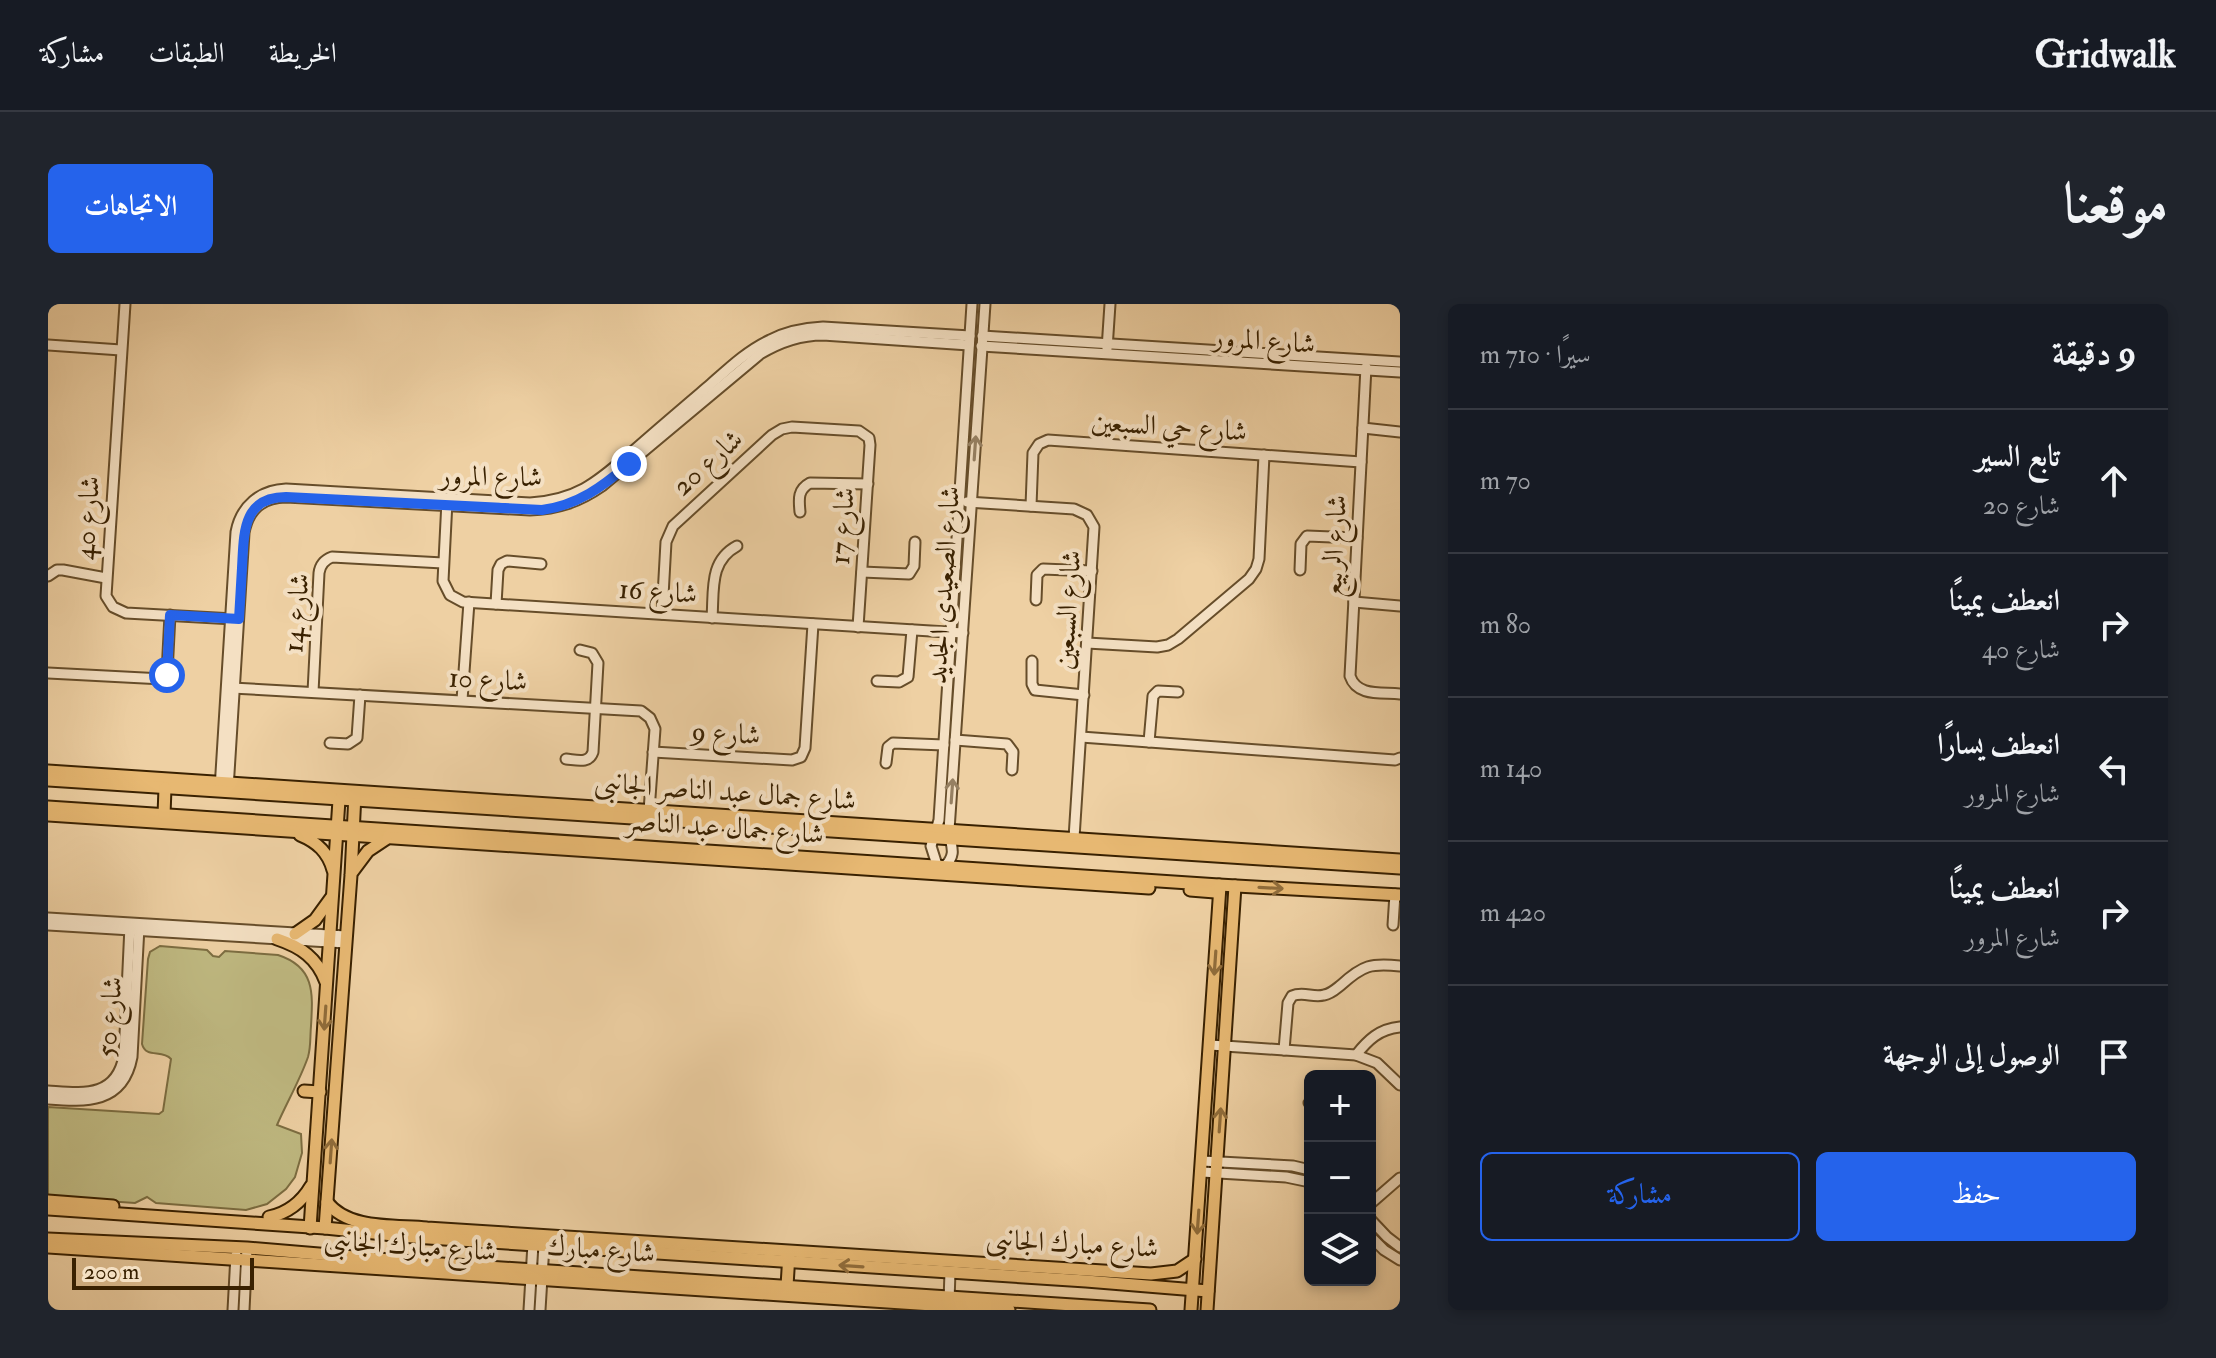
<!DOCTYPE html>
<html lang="ar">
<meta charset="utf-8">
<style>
:root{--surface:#171b24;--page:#20242c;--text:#f1f3f6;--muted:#9ea1a6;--line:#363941;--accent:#2563eb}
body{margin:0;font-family:"IM FELL Double Pica",Amiri,serif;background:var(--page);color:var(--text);direction:rtl}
.controls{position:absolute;right:24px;bottom:24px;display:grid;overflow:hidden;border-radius:12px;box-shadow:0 4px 12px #0003}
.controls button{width:72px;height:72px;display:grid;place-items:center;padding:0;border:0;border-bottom:2px solid var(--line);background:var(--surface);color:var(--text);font:40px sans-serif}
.scale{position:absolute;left:24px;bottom:20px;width:182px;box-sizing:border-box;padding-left:8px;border:4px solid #392101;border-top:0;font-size:22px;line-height:28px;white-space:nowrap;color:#392101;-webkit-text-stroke:6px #f4e0c3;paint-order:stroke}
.stop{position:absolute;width:24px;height:24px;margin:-18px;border:6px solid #2563eb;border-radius:50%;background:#fff}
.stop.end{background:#2563eb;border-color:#fff;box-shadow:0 2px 8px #0008}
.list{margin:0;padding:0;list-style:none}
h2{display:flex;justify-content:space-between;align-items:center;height:104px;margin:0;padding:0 32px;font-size:34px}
h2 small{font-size:26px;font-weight:400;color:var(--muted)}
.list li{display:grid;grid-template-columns:52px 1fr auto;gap:24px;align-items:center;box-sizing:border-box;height:144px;padding:0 32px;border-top:2px solid var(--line)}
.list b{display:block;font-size:30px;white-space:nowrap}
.list p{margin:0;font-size:26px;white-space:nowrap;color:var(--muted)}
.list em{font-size:26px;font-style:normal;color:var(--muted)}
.actions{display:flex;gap:16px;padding:24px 32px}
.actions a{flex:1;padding:18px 0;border:2px solid var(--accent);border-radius:12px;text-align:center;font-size:28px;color:var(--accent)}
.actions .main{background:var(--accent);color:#fff}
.icon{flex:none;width:44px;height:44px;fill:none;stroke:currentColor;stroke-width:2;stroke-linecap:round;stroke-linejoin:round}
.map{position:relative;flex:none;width:1352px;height:1006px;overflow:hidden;direction:ltr;border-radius:12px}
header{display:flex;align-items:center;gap:48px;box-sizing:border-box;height:112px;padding:0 40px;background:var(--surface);border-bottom:2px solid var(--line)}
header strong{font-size:38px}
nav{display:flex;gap:44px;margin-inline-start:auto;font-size:28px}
.intro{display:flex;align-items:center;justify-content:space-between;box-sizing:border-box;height:192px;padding:0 48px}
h1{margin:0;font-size:56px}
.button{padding:20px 36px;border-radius:12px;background:var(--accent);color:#fff;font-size:28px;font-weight:700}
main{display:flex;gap:48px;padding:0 48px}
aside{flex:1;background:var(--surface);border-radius:12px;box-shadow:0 4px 12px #0003}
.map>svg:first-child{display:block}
.pitch{fill:#bfb981;stroke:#7c6d41;stroke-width:2}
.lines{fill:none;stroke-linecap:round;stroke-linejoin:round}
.minor-casing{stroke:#664d2a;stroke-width:13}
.major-casing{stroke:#392101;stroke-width:15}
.minor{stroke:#f4e0c3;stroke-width:9}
.major{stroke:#e7b872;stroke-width:11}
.oneway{stroke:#968062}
.oneway2{stroke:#906c3a}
.route{stroke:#2563eb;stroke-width:10}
.labels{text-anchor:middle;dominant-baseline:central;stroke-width:8;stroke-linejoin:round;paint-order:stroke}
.street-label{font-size:28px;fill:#392101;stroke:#f4e0c3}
</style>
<header>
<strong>Gridwalk</strong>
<nav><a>الخريطة</a><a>الطبقات</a><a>مشاركة</a></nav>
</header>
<div class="intro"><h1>موقعنا</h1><a class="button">الاتجاهات</a></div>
<main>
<aside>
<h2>9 دقيقة<small>سيرًا · 710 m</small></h2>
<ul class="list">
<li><svg class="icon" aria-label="ahead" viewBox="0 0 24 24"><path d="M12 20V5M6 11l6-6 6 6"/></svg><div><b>تابع السير</b><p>شارع 20</p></div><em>70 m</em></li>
<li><svg class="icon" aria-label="right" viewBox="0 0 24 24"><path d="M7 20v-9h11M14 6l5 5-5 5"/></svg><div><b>انعطف يمينًا</b><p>شارع 40</p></div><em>80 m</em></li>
<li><svg class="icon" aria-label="left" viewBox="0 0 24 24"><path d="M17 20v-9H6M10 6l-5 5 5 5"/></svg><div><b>انعطف يسارًا</b><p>شارع المرور</p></div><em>140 m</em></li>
<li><svg class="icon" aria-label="right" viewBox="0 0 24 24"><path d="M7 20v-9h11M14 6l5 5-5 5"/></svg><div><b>انعطف يمينًا</b><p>شارع المرور</p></div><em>420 m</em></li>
<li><svg class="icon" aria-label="arrive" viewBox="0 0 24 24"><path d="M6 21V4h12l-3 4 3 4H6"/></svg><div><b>الوصول إلى الوجهة</b></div></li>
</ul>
<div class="actions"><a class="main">حفظ</a><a>مشاركة</a></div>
</aside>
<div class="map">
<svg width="1352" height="1006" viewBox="0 0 1352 1006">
<rect width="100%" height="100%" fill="#eed0a3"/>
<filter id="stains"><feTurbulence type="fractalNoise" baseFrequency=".0025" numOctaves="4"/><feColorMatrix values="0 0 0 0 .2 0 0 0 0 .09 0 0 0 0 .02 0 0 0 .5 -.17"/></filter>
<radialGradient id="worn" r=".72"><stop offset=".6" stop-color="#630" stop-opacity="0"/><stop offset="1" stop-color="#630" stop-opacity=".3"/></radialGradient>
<path class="pitch" d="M112,642L159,646L165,652L171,653L177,647L230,651C267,663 265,689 263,722C262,732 263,743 260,753C252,776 239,798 229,821L253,830L254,849L247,873L238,885L219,900L198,906L108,899L99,893L87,899L0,893V803L111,810L115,807L123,755C114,745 98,755 94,740L100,655L102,648Z"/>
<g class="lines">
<defs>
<g id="minor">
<path d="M77,0L58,292L65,303L78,309L186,315"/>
<path d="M934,32L1352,58"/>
<path d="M0,41L73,46"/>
<path d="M933,42L1352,68"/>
<path d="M1059,45L1062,0"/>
<path d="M1318,63L1302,372C1309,393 1334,388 1352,390"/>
<path d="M1315,124L1352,128"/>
<path d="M399,197L395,277L402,291L415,298L915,329"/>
<path d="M919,198L1026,205L1039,211L1046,223L1026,534"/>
<path d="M983,202L985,149L991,140L1000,136L1313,158"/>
<path d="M752,208C751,196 749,186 762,179L820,180"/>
<path d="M1252,266L1253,240L1259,232L1309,234"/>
<path d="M814,268L861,270L866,262L867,238"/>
<path d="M0,272L9,266H15L58,274"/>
<path d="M988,296L989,271L995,265L1044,267"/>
<path d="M1306,298L1352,302"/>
<path d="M448,300L450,266L453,260L459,257L493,260"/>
<path d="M614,310L618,238L625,222L724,131L734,125L744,123L811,127L821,134L822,141L810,323"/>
<path d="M664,314C666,286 661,257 689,242"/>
<path d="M1039,339L1109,343L1120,341L1130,335L1201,275L1208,265L1211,255L1216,151"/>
<path d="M984,357V380L987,386L1036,391"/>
<path d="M0,369L115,375L119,369L122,311"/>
<path d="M829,377L851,378L860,373L864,326"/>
<path d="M184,384L593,407L602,414L607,425L601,507"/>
<path d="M265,388L271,269C272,261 276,256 284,253L395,259"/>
<path d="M414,396L421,298"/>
<path d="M1033,433L1347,456L1352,454"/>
<path d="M907,436L959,440L965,448L964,466"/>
<path d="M1101,438L1105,392L1110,387L1130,388"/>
<path d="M282,439L300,440L309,434L312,391"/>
<path d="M605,448L744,456L753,453L757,444L765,320"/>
<path d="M518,455C529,456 541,460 545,448L550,359L544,349L532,346"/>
<path d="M838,459L840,443L845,439L896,441"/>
<path d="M172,485L188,228C193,202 212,186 238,185L482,199C530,196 549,178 584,148C610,125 636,103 663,80C681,64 700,46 722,36C739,27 756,24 775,23L922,32"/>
<path d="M180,485L196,229C200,206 215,193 238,193L482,206C510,205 531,198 554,182L712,50C732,38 752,31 775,31L921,41"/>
<path d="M889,561L883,542L891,516L924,0"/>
<path d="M897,562C910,549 902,541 901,526L937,0"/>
<path d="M0,614L298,632"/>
<path d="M0,621L298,639"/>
<path d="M1345,621L1347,590"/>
<path d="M1162,741L1308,751L1329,759L1352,781"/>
<path d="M1236,746L1240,699L1244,692C1255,687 1265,694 1276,691C1283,690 1288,685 1293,681C1315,661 1323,659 1352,662"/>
<path d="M1308,751C1320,736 1331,725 1352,723"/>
<path d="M0,787C33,789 68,795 76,752L82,622"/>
<path d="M0,795C38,798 75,800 84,753L91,623"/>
<path d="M1261,799H1262"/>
<path d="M1154,857L1245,862L1262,866"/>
<path d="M1154,868L1238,873L1262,878"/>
<path d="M1322,900L1352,874"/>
<path d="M1322,915L1339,933L1352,943"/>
<path d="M1322,932L1336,946L1352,956"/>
<path d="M901,997L902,968"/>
<path d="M185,1006L188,951"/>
<path d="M196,1006L199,944"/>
<path d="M481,1006L485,940"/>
<path d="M492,1006L496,941"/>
</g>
<g id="major">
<path d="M0,467L1352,556"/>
<path d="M0,476L1352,564"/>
<path d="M0,503L1171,581L1352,591"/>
<path d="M0,511L1101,584"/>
<path d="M116,511L117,484"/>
<path d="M252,531C269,538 280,548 285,566"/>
<path d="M305,567L320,547L338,535"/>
<path d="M1142,586L1167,588L1171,581"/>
<path d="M247,630L267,616L283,594"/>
<path d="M229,635C253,643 269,654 278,678"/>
<path d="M256,787L272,788"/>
<path d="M0,897L65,902"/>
<path d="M279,898C300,926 347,921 379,924L1103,970L1129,967L1147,955"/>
<path d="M0,905L277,924L365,933L1038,977L1160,987"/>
<path d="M221,913C240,909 253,899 263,882"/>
<path d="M262,924L291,496"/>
<path d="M277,924L303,571L307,490"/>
<path d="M0,935L199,944L378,959L1102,1006"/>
<path d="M0,943L961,1006"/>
<path d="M739,982L741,950"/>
<path d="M1143,1006L1172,582"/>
<path d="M1159,1006L1187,582"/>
</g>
</defs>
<use href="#minor" class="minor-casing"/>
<use href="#major" class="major-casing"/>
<use href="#minor" class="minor"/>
<use href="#major" class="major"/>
</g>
<defs><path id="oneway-shaft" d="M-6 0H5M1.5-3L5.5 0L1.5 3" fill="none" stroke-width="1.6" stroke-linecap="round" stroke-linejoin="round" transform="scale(2)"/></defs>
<g class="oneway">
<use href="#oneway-shaft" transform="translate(927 144) rotate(-86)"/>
<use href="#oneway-shaft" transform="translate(904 487) rotate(-86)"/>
</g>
<g class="oneway2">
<use href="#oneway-shaft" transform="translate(1223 584) rotate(3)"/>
<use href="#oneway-shaft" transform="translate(1167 659) rotate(94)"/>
<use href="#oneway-shaft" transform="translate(277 714) rotate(94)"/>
<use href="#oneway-shaft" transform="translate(1172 816) rotate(-86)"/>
<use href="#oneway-shaft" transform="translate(283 847) rotate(-86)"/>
<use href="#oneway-shaft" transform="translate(1150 918) rotate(94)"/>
<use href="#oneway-shaft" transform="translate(803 962) rotate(-176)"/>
</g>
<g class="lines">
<path class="route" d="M119,371L122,311L191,315C192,298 193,281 194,264C196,230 194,193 238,193L494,206C530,201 554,183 581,160"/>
</g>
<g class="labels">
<g class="street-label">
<text transform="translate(1216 37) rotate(4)">شارع المرور</text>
<text transform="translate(1121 123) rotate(4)">شارع حي السبعين</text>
<text transform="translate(660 159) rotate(-42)">شارع 20</text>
<text transform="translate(443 173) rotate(1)">شارع المرور</text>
<text transform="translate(40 214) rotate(-86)">شارع 40</text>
<text transform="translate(795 222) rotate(-86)">شارع 17</text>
<text transform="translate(1287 242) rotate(-87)">شارع الربيع</text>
<text transform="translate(896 281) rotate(-86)">شارع الصعيدى الجديد</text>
<text transform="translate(610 288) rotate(4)">شارع 16</text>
<text transform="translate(1020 306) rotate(-86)">شارع السبعين</text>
<text transform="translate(249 309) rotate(-85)">شارع 14</text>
<text transform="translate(440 376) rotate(3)">شارع 10</text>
<text transform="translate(678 430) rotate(3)">شارع 9</text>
<text transform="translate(677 488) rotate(4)">شارع جمال عبد الناصر الجانبى</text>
<text transform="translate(677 524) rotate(4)">شارع جمال عبد الناصر</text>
<text transform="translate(62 713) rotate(-85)">شارع 50</text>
<text transform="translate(1024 940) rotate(3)">شارع مبارك الجانبى</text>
<text transform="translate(362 942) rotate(4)">شارع مبارك الجانبى</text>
<text transform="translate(553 946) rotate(4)">شارع مبارك</text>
</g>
</g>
<rect width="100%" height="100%" filter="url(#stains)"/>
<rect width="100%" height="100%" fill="url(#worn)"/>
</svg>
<div class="controls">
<button>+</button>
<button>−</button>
<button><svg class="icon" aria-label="layers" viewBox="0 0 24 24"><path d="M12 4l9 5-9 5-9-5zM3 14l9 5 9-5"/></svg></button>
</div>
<div class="scale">200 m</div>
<div class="stop" style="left:119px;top:371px"></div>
<div class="stop end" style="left:581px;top:160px"></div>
</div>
</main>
